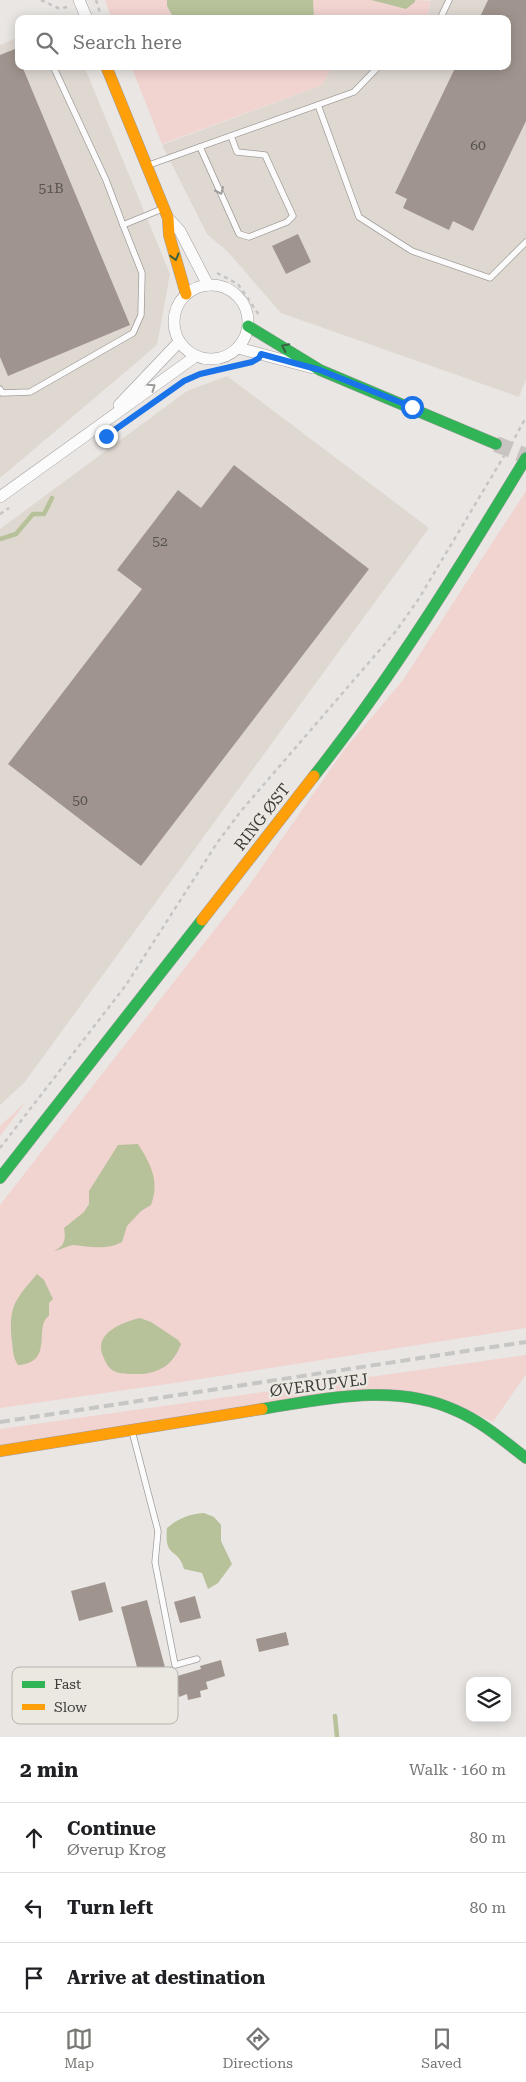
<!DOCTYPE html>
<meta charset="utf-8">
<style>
:root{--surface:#fff;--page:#f2f2f2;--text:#202124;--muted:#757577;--line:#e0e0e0;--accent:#797874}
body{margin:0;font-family:"Roboto Serif",serif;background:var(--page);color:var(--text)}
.controls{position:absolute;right:15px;bottom:15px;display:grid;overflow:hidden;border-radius:10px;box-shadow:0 2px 12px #0003}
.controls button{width:45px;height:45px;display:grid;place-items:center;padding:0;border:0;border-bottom:1px solid var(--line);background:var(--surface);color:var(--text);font:25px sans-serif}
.stop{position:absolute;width:15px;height:15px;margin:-11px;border:4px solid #1a73e8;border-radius:50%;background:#fff}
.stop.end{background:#1a73e8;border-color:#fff;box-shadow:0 1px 5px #0008}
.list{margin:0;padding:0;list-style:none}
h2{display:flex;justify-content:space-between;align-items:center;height:65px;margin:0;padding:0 20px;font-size:21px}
h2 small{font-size:16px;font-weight:400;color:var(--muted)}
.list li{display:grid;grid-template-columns:32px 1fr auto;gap:15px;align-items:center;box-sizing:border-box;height:70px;padding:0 20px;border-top:1px solid var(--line)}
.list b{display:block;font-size:19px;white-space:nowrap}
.list p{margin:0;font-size:16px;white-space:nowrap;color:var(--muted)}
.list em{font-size:16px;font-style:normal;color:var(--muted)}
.icon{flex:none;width:28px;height:28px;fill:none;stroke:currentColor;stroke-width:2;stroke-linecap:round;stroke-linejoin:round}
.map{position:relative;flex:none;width:526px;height:1737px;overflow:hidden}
.search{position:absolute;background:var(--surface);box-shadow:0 2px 12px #0003;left:15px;right:15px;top:15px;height:55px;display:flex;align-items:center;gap:12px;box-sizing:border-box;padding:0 18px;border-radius:10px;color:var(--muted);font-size:19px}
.sheet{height:275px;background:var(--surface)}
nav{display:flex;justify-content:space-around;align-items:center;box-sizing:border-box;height:70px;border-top:1px solid var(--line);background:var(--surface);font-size:14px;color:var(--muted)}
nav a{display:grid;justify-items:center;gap:2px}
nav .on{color:var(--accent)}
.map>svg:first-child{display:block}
.built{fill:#dfd8d1}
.green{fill:#f1d3d0}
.water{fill:#b7c29a}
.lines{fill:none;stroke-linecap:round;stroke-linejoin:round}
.stream{stroke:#b7c29a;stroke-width:4.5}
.building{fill:#a0958e}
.secondary-tunnel{stroke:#c7c4c1;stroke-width:16;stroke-dasharray:16 8;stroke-linecap:butt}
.lane-casing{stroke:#a09e9d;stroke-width:7}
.street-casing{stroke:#a09e9d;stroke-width:12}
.fast-casing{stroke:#a09e9d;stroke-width:12}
.slow-casing{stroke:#a09e9d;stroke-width:12}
.path{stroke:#c6c5c5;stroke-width:2.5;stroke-dasharray:4 4;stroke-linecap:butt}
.lane{stroke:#fcfbfb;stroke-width:5.5}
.street{stroke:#fcfbfb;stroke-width:11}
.fast{stroke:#30b455;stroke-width:11}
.slow{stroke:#ff9f0a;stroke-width:11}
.rail{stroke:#c6c6c5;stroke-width:4;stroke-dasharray:10 5;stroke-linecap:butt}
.oneway{stroke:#9c9c9a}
.oneway2{stroke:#396041}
.route{stroke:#1a73e8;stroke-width:6}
.labels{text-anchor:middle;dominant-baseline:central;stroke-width:5;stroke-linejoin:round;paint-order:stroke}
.number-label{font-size:14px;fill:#56524e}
.street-label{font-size:16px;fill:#3d3c39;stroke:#ebe7e1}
.key{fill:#ebe7e1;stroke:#b7b4af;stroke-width:1}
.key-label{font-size:14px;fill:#3d3c39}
</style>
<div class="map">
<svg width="526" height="1737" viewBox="0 0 526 1737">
<rect width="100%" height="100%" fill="#e9e6e3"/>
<g class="built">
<path d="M431,0H526V379L519,397L281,313L228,252L207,234L162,145L322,85L333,66H507V19H417L428,14Z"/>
<path d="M19,37V66H84L170,274L157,345L0,478V45Z"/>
<path d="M227,376L429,528L24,1083L0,1105V529L187,391Z"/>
</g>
<g class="green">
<path d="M105,0H167V6L174,19H112Z"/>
<path d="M313,0H371L406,9L415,0L431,1L428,14L417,19H314Z"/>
<path d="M131,66H333L322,85L162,144Z"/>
<path d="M526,491V1328L181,1382L0,1408V1205L248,887L344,750L403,680Z"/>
<path d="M26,1102L0,1136V1126Z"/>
<path d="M526,1355V1374L493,1422L450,1401L374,1389L0,1446V1429Z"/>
</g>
<g class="water">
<path d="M167,0H313L314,18L174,19L167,6Z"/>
<path d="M371,0H415V2L406,9Z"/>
<path d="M138,1144C151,1164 160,1182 151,1205L141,1211L127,1226L122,1242C107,1250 90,1247 74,1245C69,1245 60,1250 54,1251C65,1246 66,1239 64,1228L84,1212L89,1204V1191L118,1145Z"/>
<path d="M37,1274L44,1280L53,1299L49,1303V1316C33,1326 55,1363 18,1365C13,1358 13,1350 12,1342C8,1306 15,1300 37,1274Z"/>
<path d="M140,1318L151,1322L178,1340L181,1344C173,1366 157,1375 134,1374C128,1374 119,1374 114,1371C108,1368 106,1363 103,1356C93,1333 123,1322 140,1318Z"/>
<path d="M204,1513L214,1517L221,1525V1541L232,1564L218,1583L208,1589L202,1573L184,1569C178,1546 164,1560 167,1528C179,1518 189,1514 204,1513Z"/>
</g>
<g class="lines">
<g class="stream">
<path d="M0,539L16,534L33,514H44L52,498"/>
<path d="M335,1716L337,1737"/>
</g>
</g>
<g class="building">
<path d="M488,0H526V121L473,231L453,221L449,230L403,208L407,199L395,193L456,66H507V19H479Z"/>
<path d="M15,49L19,66H22L130,325L8,376L0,357V55Z"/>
<path d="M298,234L311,262L286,274L272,246Z"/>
<path d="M234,465L369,569L141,866L8,764L142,589L117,570L178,490L201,508Z"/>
<path d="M105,1582L113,1612L79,1621L71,1591Z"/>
<path d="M195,1596L201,1618L180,1623L174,1602Z"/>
<path d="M147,1600L171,1690L145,1697L121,1607Z"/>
<path d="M286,1632L289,1645L259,1652L256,1639Z"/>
<path d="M221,1660L225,1676L206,1682L208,1689L200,1691L201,1697L188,1700L187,1694L179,1697L174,1677L201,1669L200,1666Z"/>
</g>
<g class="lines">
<path class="secondary-tunnel" d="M496,444L526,456"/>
<defs>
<g id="lane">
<path d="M440,19L449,0"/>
<path d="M53,66L106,180L123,225L162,209"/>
<path d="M318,105L359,217L412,251L490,278L526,242"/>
<path d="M200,147L239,234L249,237L287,222L293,216L265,155L237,152L231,136"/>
<path d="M149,165L354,92L379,66"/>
<path d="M0,389L2,393L30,392L133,333L141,315L142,273L123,225"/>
<path d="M132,1431L158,1531L155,1562L175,1665L197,1659"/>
</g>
<g id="street">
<path d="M79,0L87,19"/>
<path d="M168,218L180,231L208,285"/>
<circle cx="211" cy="322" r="37"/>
<path d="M238,348L313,368"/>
<path d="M119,405L179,342"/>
<path d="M0,497L196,356"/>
</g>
<g id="fast">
<path d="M248,326L320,370L496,444"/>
<path d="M314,776C393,676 460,567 526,458"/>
<path d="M0,1178L202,920"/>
<path d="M262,1409C324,1399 397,1382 457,1411C482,1422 504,1441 526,1458"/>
</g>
<g id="slow">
<path d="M106,66L168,218L169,235L186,294"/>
<path d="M202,920L314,776"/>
<path d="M0,1451L262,1409"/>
</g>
</defs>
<use href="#lane" class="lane-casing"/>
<use href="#street" class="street-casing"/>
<use href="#fast" class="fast-casing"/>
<use href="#slow" class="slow-casing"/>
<g class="path">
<path d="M41,0L58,8L69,7"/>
<path d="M96,0L102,19"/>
<path d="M217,273L238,284L259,315"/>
<path d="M188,379L200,374L245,363"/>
<path d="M511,445L526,417"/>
<path d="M0,514L9,508"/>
<path d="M0,1148L126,985L217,843L241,811L396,631L418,600L504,456"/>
</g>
<use href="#lane" class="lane"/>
<use href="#street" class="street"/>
<use href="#fast" class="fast"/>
<use href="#slow" class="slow"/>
<path class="rail" d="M0,1422L526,1342"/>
</g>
<defs><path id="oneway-chevron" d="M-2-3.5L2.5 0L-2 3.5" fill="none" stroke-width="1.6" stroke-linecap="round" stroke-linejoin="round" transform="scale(1.25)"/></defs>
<g class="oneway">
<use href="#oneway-chevron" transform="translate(220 191) rotate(66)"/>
<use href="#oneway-chevron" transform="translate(152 387) rotate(-35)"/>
</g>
<g class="oneway2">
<use href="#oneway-chevron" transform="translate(175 257) rotate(75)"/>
<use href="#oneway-chevron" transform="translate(285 347) rotate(-154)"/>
</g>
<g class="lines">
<path class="route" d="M106,436L184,381L200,374L252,362L259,358L261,354L320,370L412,407"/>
</g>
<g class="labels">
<g class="number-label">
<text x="478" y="145">60</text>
<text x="51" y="188">51B</text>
<text x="160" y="541">52</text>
<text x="80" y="800">50</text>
</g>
<g class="street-label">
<text transform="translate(262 817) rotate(-52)">RING ØST</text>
<text transform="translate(319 1385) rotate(-7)">ØVERUPVEJ</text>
</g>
</g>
<rect x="12" y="1667" width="166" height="57" rx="8" class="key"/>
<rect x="22" y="1681" width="23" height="7" fill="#30b455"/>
<rect x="22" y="1704" width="23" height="6" fill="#ff9f0a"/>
<g class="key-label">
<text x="54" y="1689">Fast</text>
<text x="54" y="1712">Slow</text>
</g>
</svg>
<div class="controls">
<button><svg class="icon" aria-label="layers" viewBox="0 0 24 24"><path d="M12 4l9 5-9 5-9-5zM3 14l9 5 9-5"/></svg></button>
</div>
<div class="stop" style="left:412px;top:407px"></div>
<div class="stop end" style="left:106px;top:436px"></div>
<div class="search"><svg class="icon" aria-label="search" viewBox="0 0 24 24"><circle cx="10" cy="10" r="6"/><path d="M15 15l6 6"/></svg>Search here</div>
</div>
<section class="sheet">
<h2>2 min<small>Walk · 160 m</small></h2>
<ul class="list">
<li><svg class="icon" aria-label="ahead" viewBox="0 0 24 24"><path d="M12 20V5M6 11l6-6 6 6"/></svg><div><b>Continue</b><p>Øverup Krog</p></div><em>80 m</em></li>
<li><svg class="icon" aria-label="left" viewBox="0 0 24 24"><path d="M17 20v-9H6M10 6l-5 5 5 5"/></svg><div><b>Turn left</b></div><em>80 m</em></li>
<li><svg class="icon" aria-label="arrive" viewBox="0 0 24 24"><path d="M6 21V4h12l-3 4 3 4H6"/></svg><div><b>Arrive at destination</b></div></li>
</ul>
</section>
<nav>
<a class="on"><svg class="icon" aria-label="map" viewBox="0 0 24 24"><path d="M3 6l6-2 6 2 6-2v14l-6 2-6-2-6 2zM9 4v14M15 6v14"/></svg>Map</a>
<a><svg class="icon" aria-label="directions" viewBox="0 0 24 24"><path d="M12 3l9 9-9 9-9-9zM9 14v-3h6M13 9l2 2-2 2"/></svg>Directions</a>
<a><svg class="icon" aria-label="saved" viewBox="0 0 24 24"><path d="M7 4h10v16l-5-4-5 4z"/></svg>Saved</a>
</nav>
